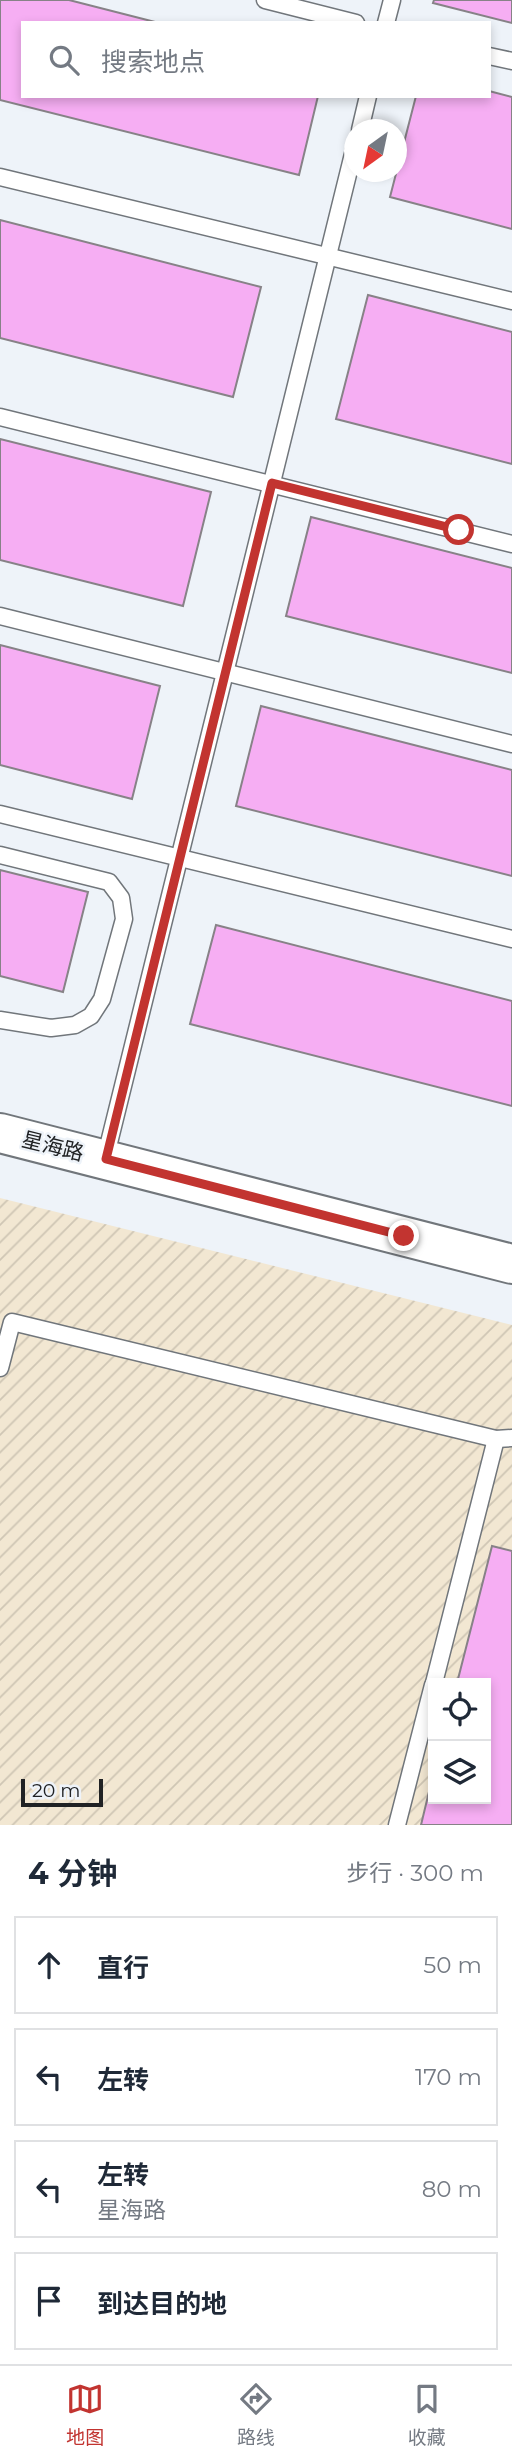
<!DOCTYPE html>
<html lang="zh">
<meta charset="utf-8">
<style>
:root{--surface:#fff;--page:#f2f2f3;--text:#1f2937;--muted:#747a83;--line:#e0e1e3;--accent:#c23430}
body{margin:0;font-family:Montserrat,"Noto Sans SC",sans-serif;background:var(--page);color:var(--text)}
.controls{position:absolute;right:21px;bottom:21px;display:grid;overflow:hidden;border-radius:0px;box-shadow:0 4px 10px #0003}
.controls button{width:63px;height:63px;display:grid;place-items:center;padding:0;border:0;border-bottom:2px solid var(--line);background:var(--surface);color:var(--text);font:35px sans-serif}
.compass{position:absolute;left:344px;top:119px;width:63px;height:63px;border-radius:50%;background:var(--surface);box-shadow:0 4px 10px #0003;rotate:213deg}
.scale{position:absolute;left:21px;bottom:18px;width:82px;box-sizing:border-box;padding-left:7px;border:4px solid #202224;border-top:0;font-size:19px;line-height:24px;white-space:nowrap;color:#202224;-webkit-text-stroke:5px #eef3f9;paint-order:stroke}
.stop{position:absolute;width:21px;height:21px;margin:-16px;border:5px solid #c23430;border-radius:50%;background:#fff}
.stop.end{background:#c23430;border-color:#fff;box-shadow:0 2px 7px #0008}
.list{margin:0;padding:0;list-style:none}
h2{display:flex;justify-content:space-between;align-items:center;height:91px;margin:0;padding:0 28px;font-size:30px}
h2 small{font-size:23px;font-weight:400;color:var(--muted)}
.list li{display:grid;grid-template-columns:46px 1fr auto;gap:21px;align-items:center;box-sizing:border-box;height:98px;margin:0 14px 14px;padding:0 14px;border:2px solid var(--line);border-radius:0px}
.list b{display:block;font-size:26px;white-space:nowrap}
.list p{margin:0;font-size:23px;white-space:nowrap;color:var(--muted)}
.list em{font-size:23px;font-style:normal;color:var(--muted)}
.icon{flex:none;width:38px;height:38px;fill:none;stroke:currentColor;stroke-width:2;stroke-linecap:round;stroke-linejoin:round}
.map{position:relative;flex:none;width:512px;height:1825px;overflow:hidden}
.search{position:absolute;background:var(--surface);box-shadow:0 4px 10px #0003;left:21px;right:21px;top:21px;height:77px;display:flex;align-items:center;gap:18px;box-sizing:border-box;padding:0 24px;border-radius:0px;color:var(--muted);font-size:26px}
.sheet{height:539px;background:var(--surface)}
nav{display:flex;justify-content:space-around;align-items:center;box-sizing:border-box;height:98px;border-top:2px solid var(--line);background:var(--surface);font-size:19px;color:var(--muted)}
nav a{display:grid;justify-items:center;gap:4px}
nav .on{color:var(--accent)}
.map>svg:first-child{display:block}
.industrial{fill:url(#industrial-furrows);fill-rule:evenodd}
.building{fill:#f6aef3;stroke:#878287;stroke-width:2}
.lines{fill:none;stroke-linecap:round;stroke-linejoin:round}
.lane-casing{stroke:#71767b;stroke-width:19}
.secondary-casing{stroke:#71767b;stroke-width:42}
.lane{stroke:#fff;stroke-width:16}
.secondary{stroke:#fff;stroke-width:38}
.route{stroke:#c23430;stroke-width:9}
.labels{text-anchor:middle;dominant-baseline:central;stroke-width:5;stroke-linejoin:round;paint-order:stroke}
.street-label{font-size:21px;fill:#202224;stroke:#eef3f9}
</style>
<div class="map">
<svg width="512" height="1825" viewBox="0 0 512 1825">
<defs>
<pattern id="industrial-furrows" width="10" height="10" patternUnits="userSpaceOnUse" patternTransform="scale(1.75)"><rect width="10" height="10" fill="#f2e7d2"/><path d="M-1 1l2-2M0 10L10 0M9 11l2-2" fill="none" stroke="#cfc6b4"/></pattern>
</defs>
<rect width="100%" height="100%" fill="#eef3f9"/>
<path class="industrial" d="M0,1198L512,1325V1825H0ZM433,1683H486V1799H433Z"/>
<g class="building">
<path d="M0,0H69L159,23H23V96H318L299,175L0,100Z"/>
<path d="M434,0H512V23L433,3Z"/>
<path d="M489,91L512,97V229L390,197L416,96H489Z"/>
<path d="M0,220L261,287L233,397L0,338Z"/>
<path d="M368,295L512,332V464L336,419Z"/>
<path d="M0,439L211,492L183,606L0,560Z"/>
<path d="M311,517L512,568V673L286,616Z"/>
<path d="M0,645L160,686L132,799L0,765Z"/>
<path d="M261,706L512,770V876L236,806Z"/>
<path d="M0,870L88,892L63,992L0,976Z"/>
<path d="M216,925L512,1001V1106L190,1024Z"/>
<path d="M492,1546L512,1551V1825H421L433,1775V1799H486V1683H457Z"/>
</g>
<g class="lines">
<defs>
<g id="lane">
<path d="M265,0L356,23"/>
<path d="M386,23L392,0"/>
<path d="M489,56L512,61"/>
<path d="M360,130L368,96"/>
<path d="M0,177L512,301"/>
<path d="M0,417L512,544"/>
<path d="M0,616L512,744"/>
<path d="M0,814L512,939"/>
<path d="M0,855L109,882L121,898L124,919L102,999L91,1016L75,1025L51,1028L0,1020"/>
<path d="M105,1159L354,150"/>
<path d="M0,1368L12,1322L496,1439L512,1438"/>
<path d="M434,1683L496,1439"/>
<path d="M397,1825L433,1685"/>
</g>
<path id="secondary" d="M0,1133L512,1264"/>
</defs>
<use href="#lane" class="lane-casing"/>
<use href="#secondary" class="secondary-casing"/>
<use href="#lane" class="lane"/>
<use href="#secondary" class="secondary"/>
</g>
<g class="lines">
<path class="route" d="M404,1236L106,1159L272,483L459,530"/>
</g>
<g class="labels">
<g class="street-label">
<text transform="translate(53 1146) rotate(14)">星海路</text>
</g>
</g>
</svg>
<div class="controls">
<button><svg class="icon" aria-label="locate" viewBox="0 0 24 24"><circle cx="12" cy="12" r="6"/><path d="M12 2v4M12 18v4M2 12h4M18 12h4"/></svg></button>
<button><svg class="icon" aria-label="layers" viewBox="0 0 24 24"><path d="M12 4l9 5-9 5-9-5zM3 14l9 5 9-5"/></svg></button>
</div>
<svg class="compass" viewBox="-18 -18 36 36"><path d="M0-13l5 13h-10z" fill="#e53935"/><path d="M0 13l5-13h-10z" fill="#747a83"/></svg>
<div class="scale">20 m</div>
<div class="stop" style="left:459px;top:530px"></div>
<div class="stop end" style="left:404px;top:1236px"></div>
<div class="search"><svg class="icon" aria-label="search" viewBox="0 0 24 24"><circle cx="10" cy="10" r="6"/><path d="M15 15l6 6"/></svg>搜索地点</div>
</div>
<section class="sheet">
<h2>4 分钟<small>步行 · 300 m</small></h2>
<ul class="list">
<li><svg class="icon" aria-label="ahead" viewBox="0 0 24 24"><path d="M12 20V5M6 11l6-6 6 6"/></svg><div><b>直行</b></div><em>50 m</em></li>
<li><svg class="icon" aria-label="left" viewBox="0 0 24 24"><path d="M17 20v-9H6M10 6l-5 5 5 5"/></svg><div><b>左转</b></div><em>170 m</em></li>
<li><svg class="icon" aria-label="left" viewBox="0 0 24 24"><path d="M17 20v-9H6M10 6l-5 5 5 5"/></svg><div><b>左转</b><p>星海路</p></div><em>80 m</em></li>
<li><svg class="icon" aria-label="arrive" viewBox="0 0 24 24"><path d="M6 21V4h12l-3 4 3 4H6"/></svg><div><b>到达目的地</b></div></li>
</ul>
</section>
<nav>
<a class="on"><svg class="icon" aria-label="map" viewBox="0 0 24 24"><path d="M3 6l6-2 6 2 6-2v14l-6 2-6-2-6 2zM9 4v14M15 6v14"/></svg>地图</a>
<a><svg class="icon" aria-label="directions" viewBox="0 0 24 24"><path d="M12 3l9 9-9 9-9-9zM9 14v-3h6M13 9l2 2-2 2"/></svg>路线</a>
<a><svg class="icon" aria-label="saved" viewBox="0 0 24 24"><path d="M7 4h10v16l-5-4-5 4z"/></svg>收藏</a>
</nav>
